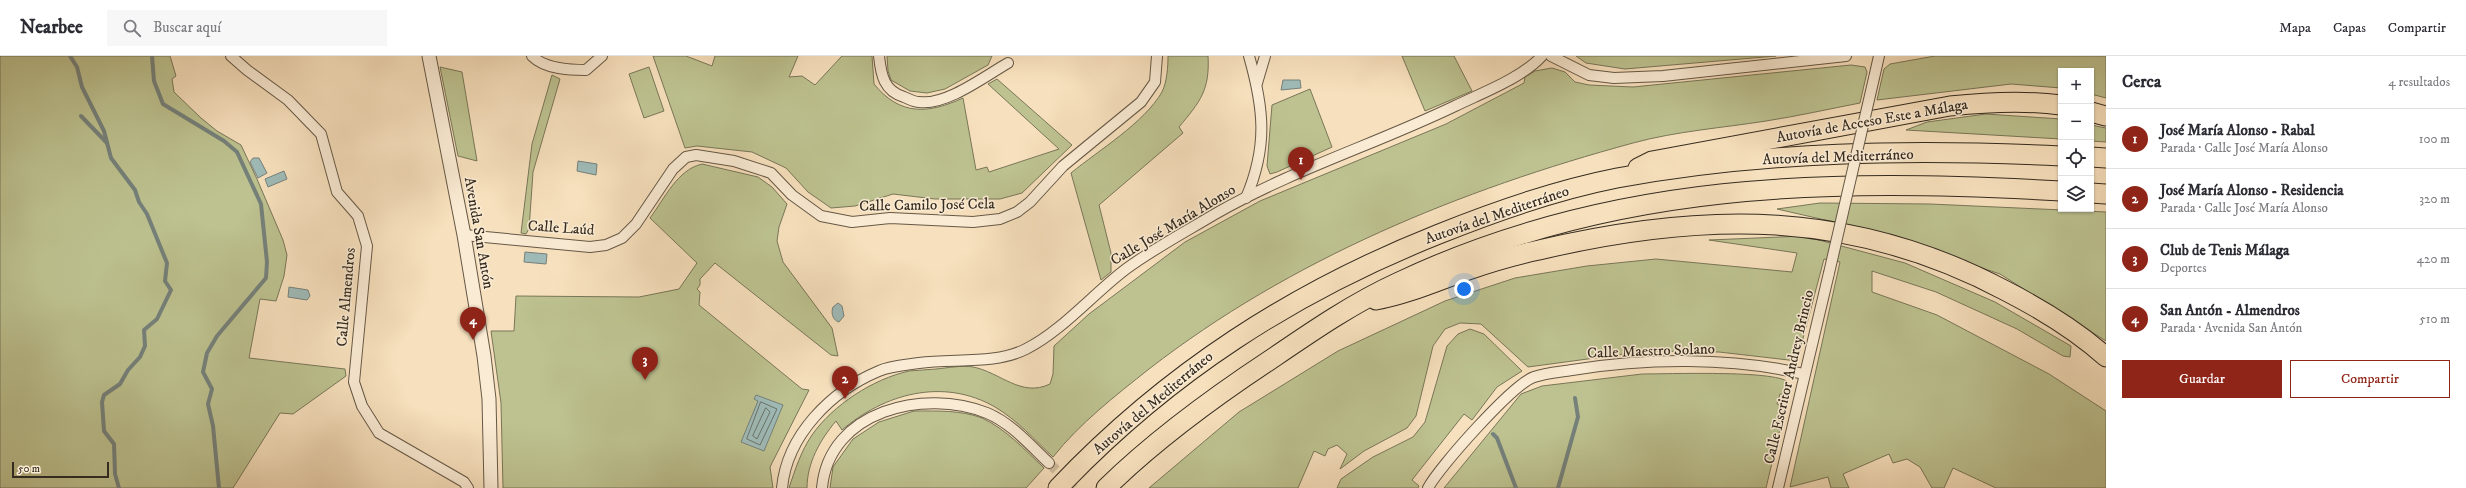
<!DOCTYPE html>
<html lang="es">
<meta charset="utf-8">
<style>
:root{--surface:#fff;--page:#f7f7f7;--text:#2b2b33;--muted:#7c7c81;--line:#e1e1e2;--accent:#8f2418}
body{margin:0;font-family:"IM FELL DW Pica",serif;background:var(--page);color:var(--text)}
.controls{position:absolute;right:12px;top:12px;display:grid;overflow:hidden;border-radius:0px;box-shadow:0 1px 3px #0004}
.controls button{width:36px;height:36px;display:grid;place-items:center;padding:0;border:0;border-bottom:1px solid var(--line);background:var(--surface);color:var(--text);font:20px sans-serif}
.scale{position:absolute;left:12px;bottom:10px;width:97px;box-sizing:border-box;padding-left:4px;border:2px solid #352b1f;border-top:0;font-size:11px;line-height:14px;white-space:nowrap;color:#352b1f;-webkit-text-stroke:3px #faebd4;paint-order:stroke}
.you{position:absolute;left:1464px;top:233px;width:14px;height:14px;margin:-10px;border:3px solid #fff;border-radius:50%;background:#1a73e8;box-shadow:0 0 0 6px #1a73e833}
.badge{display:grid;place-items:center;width:26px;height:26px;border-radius:50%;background:var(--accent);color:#fff;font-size:13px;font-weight:700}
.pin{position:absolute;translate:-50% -33px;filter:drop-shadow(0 1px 2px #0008)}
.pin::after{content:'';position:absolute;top:21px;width:14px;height:12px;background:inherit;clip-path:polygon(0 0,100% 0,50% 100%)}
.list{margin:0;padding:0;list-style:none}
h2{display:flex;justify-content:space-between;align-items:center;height:52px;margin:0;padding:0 16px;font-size:17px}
h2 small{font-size:13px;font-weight:400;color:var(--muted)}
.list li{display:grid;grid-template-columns:26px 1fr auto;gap:12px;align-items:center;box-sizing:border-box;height:60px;padding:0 16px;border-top:1px solid var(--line)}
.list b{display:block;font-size:15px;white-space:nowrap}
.list p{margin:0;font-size:13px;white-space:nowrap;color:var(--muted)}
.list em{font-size:13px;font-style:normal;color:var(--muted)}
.actions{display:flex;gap:8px;padding:12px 16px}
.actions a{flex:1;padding:9px 0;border:1px solid var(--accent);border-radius:0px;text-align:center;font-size:14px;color:var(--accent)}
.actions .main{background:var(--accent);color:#fff}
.icon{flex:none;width:22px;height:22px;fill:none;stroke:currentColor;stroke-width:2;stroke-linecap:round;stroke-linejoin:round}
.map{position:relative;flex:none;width:2106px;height:432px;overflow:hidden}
header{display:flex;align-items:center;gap:24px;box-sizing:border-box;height:56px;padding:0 20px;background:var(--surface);border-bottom:1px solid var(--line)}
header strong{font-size:19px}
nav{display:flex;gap:22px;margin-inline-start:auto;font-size:14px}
.search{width:280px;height:36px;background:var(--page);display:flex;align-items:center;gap:10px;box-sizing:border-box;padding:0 14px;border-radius:0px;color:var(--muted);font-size:15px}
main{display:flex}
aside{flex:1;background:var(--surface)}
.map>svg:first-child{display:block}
.green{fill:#bdc290;stroke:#797658}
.water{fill:#9fbbb8;stroke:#75817b}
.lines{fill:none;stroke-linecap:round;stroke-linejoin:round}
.shore{stroke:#6a736c;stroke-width:1}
.stream{stroke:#75817b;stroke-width:4}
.minor-tunnel{stroke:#d0bc9d;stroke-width:10;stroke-dasharray:10 5;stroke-linecap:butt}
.minor-casing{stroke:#665846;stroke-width:12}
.tertiary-casing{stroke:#665846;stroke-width:15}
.motorway-casing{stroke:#352b1f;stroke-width:21}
.minor{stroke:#faebd4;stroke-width:10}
.tertiary{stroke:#faebd4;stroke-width:13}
.motorway{stroke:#f7e0bd;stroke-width:19}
.minor-bridge-casing{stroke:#665846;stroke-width:12;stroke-linecap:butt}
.minor-bridge{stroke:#faebd4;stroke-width:10}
.labels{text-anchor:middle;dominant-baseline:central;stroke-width:3;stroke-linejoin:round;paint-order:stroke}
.street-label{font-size:15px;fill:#352b1f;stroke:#faebd4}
</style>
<header>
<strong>Nearbee</strong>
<div class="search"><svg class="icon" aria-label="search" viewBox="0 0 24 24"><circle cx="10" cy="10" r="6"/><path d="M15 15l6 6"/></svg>Buscar aquí</div>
<nav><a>Mapa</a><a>Capas</a><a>Compartir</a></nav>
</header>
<main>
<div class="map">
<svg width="2106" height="432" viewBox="0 0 2106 432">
<rect width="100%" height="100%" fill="#f7e0bd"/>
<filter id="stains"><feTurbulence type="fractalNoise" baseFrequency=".005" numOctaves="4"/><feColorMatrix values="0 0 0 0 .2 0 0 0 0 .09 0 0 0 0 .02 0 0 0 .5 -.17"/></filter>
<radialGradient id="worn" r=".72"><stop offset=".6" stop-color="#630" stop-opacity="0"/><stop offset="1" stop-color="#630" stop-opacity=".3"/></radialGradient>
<g class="green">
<path d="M0,0H170L176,20L172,23L174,36L201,62L217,75L241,89L257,123L283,184L287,199L284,220L276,245L260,243L249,302L345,313L346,320L293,358L280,357L233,432H0Z"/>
<path d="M653,0H686L712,10L715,0H798L789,21L802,20L815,29L842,0H872L874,28C900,60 928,58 963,42L976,114L987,111L989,116L1059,93L988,28L997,23L1072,89L1022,137L1000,143H935L893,138L855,150L831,152L808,136L786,112L752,96L697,90L685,92Z"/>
<path d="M887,0H992L988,9L945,33L927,37L910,35L891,24L888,15Z"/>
<path d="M1168,0H1208C1210,34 1200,46 1179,71L1183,77L1099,149L1111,197V216L1101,224L1071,117C1099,94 1144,67 1162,36C1167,26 1168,11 1168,0Z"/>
<path d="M1402,0H1454L1472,35L1425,55Z"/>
<path d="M1576,0H1776L1625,13L1586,7Z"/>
<path d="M1935,0H2106V42L2091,38V15H2061V32L2011,28L1877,44L1884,13L1890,8Z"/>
<path d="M1851,9L1865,11L1867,16L1860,47C1829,53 1798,60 1766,65C1722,72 1677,75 1633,87C1460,134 1291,203 1149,313C1115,340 1080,367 1053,401C1035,384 1017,364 995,351C943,321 884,338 842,374L836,365C820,384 807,407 807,432H789C795,414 801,395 812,379C833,349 873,323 909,315C918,314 927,314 936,313C947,312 962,309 973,311C1000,316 1021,342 1050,328L1053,318L1054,290L1089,258L1185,186L1260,145L1446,68L1524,27L1525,21L1535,15L1552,12L1565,16L1575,26L1589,29L1633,31Z"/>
<path d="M440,11L462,16L477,105L458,100Z"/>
<path d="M649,11L664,55L644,62L629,18Z"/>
<path d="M552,19L560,23L533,116L529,173L526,178L521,177L532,88Z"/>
<path d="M1310,33L1332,91L1277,116L1270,118L1267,110L1272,49Z"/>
<path d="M1986,58L2061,63V83L1906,74L1927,66Z"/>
<path d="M2091,69L2106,72V86L2091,85Z"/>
<path d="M702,108L758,121L772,131L787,148L779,171L777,185L783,206L832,272L838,300L831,299L715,207L700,223V229L697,233L700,236L699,249L802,333L809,334L770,411L773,432H503L501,347L491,275H514L516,240L639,241L679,233L697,207L650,162C665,142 677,114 702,108Z"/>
<path d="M1820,147L1930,148L2106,156V285L2000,218L1869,174L1777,153Z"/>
<path d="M1804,180L1905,207L1995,246L2071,290L2070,301L2063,300L2017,273L1936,236L1872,215V236L1937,259L2049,318L2106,355V432H1996L1953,412L1944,432H1932L1920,411L1907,403L1893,407L1889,398L1843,418L1849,432H1831L1828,421L1790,431L1840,206L1824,203L1797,305L1719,296L1647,295L1528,311L1481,268L1460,267L1445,273L1433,290L1416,360L1407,372L1364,395L1340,413L1347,398L1337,389L1328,393L1325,400L1314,395L1298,432H1149L1239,356L1338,295L1445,245L1515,222L1587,210L1656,203L1792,216L1797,197L1709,184Z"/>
<path d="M1470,273L1484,278L1522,315L1497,331L1472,364L1464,358L1412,424L1419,430L1418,432H1337L1341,423L1373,401L1413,381L1425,366L1447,290L1458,278Z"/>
<path d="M1642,318C1665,318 1775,314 1788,326L1787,339L1780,338L1777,348L1785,352L1766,432H1444L1521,338L1542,330Z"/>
<path d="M914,355C937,355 961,354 982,362C1006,373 1025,394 1044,412L1026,432H830L833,411L853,383L879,366Z"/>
</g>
<g class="water">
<path d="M1283,24H1300L1301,32L1281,34Z"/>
<path d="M253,102H259L267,117L258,122L250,106Z"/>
<path d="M578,105L597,108L596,119L577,115Z"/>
<path d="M284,115L287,123L268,131L265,123Z"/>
<path d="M525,196L547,198L546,208L524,206Z"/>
<path d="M289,231L308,234L310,240L307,244L288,241Z"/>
<path d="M838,247L842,250L844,260L839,266C832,264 831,256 833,251Z"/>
<path d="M756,339L783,349L764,395L741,386L758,345L754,343Z"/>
</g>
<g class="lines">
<g class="shore">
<path d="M761,346L777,353L760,389L747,383Z"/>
<path d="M766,352L770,356L757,383L753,380Z"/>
</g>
<g class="stream">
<path d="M70,0L77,11L82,31L104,75L111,102L135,134L139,146L147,158L167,207L165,225L171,234L157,263L144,274L145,290L140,301L128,314L120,328L104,339L102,346L104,375L114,388L115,418L119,432"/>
<path d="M152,0L154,25L163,48L224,85L237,96L261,148L267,206L266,222L217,280L207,297L203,316L212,333L208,348L213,370L219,432"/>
<path d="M81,60L107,87"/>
<path d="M1493,378L1497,382L1516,432"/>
<path d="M1558,432L1578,361L1575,342"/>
</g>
<path class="minor-tunnel" d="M1049,407L1074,432"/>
<defs>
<g id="minor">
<path d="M231,0L247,14L288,44L321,78L337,136L358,160L367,190L354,326L362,350L379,377L464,426L468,432"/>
<path d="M532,0C545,13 569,14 586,14L602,0"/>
<path d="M879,0C881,19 884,35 904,41C909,43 914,46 919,46C946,50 985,20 1008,7"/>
<path d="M1551,0L1589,19L1614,22L1663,20L1846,0"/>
<path d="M1874,22L1879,0"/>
<path d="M1257,27L1265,0"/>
<path d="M1246,142C1268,90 1264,53 1249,0"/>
<path d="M464,179L590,191L606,189L622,182L636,168L673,113L686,101L696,99L734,105L771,117L792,139L821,160L852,166L890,162L973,166L1000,163L1017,156L1030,146L1063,110L1141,46L1155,26L1157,0"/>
<path d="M782,432C787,379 831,335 879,315C890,310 906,309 919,307C953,302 995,309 1026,293C1062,275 1094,237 1126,213C1153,193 1185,176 1215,158C1292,114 1376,88 1455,50C1482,37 1522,22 1542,0"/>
<path d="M822,432C829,354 925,332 987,357C1011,367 1030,389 1049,407"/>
<path d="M1428,432C1439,411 1513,328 1534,321C1546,317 1560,316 1572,314C1647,302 1730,301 1804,318"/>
<path d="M1778,432L1829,217"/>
</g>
<path id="tertiary" d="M429,0L464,179L484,300L489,343L491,432"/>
<g id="motorway">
<path d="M2091,56L2106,60"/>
<path d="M2091,101L2106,102"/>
<path d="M1638,112L1652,105L1950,50C1988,46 2024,44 2061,49"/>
<path d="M2091,137L2106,138"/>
<path d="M1376,244C1408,238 1437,225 1468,214C1491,206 1515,199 1539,194C1704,155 1852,153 2006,235C2041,253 2077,275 2106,301"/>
<path d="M1058,432C1167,317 1293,236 1439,178C1496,155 1556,134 1617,122C1763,95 1913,93 2061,100"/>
<path d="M1106,432C1154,385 1214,341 1270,304C1311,276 1353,247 1399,226C1612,125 1830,122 2061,135"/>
</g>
</defs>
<use href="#minor" class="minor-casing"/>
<use href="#tertiary" class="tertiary-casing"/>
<use href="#motorway" class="motorway-casing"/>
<use href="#minor" class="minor"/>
<use href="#tertiary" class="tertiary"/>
<use href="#motorway" class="motorway"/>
<defs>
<path id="minor-bridge" d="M1829,217L1874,22"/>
</defs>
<use href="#minor-bridge" class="minor-bridge-casing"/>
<use href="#minor-bridge" class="minor-bridge"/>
</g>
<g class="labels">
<g class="street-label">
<text transform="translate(1872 65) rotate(-10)">Autovía de Acceso Este a Málaga</text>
<text transform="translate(1838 101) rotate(-2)">Autovía del Mediterráneo</text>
<text transform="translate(927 149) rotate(-1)">Calle Camilo José Cela</text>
<text transform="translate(1497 159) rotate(-19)">Autovía del Mediterráneo</text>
<text transform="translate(1173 169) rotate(-31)">Calle José María Alonso</text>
<text transform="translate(561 172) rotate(4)">Calle Laúd</text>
<text transform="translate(479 177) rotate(80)">Avenida San Antón</text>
<text transform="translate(346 241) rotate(-85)">Calle Almendros</text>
<text transform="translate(1651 295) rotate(-2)">Calle Maestro Solano</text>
<text transform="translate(1789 321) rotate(-77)">Calle Escritor Andrey Brincio</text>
<text transform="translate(1153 347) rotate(-40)">Autovía del Mediterráneo</text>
</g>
</g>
<rect width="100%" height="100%" filter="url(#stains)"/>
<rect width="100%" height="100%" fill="url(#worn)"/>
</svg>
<div class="controls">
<button>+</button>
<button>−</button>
<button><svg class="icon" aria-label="locate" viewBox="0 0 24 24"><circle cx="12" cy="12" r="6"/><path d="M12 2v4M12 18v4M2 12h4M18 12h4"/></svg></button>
<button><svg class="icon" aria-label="layers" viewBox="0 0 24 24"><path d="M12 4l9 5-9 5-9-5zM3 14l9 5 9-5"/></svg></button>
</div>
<div class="scale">50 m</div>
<div class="you"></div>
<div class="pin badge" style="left:1301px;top:124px">1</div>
<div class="pin badge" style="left:845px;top:343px">2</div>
<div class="pin badge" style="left:645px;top:324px">3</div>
<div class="pin badge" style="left:473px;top:284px">4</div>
</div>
<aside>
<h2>Cerca<small>4 resultados</small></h2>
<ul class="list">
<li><span class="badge">1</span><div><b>José María Alonso - Rabal</b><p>Parada · Calle José María Alonso</p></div><em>100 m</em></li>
<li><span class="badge">2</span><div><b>José María Alonso - Residencia</b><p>Parada · Calle José María Alonso</p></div><em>320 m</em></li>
<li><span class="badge">3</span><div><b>Club de Tenis Málaga</b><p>Deportes</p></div><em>420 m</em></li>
<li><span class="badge">4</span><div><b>San Antón - Almendros</b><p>Parada · Avenida San Antón</p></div><em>510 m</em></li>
</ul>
<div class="actions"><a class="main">Guardar</a><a>Compartir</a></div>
</aside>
</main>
